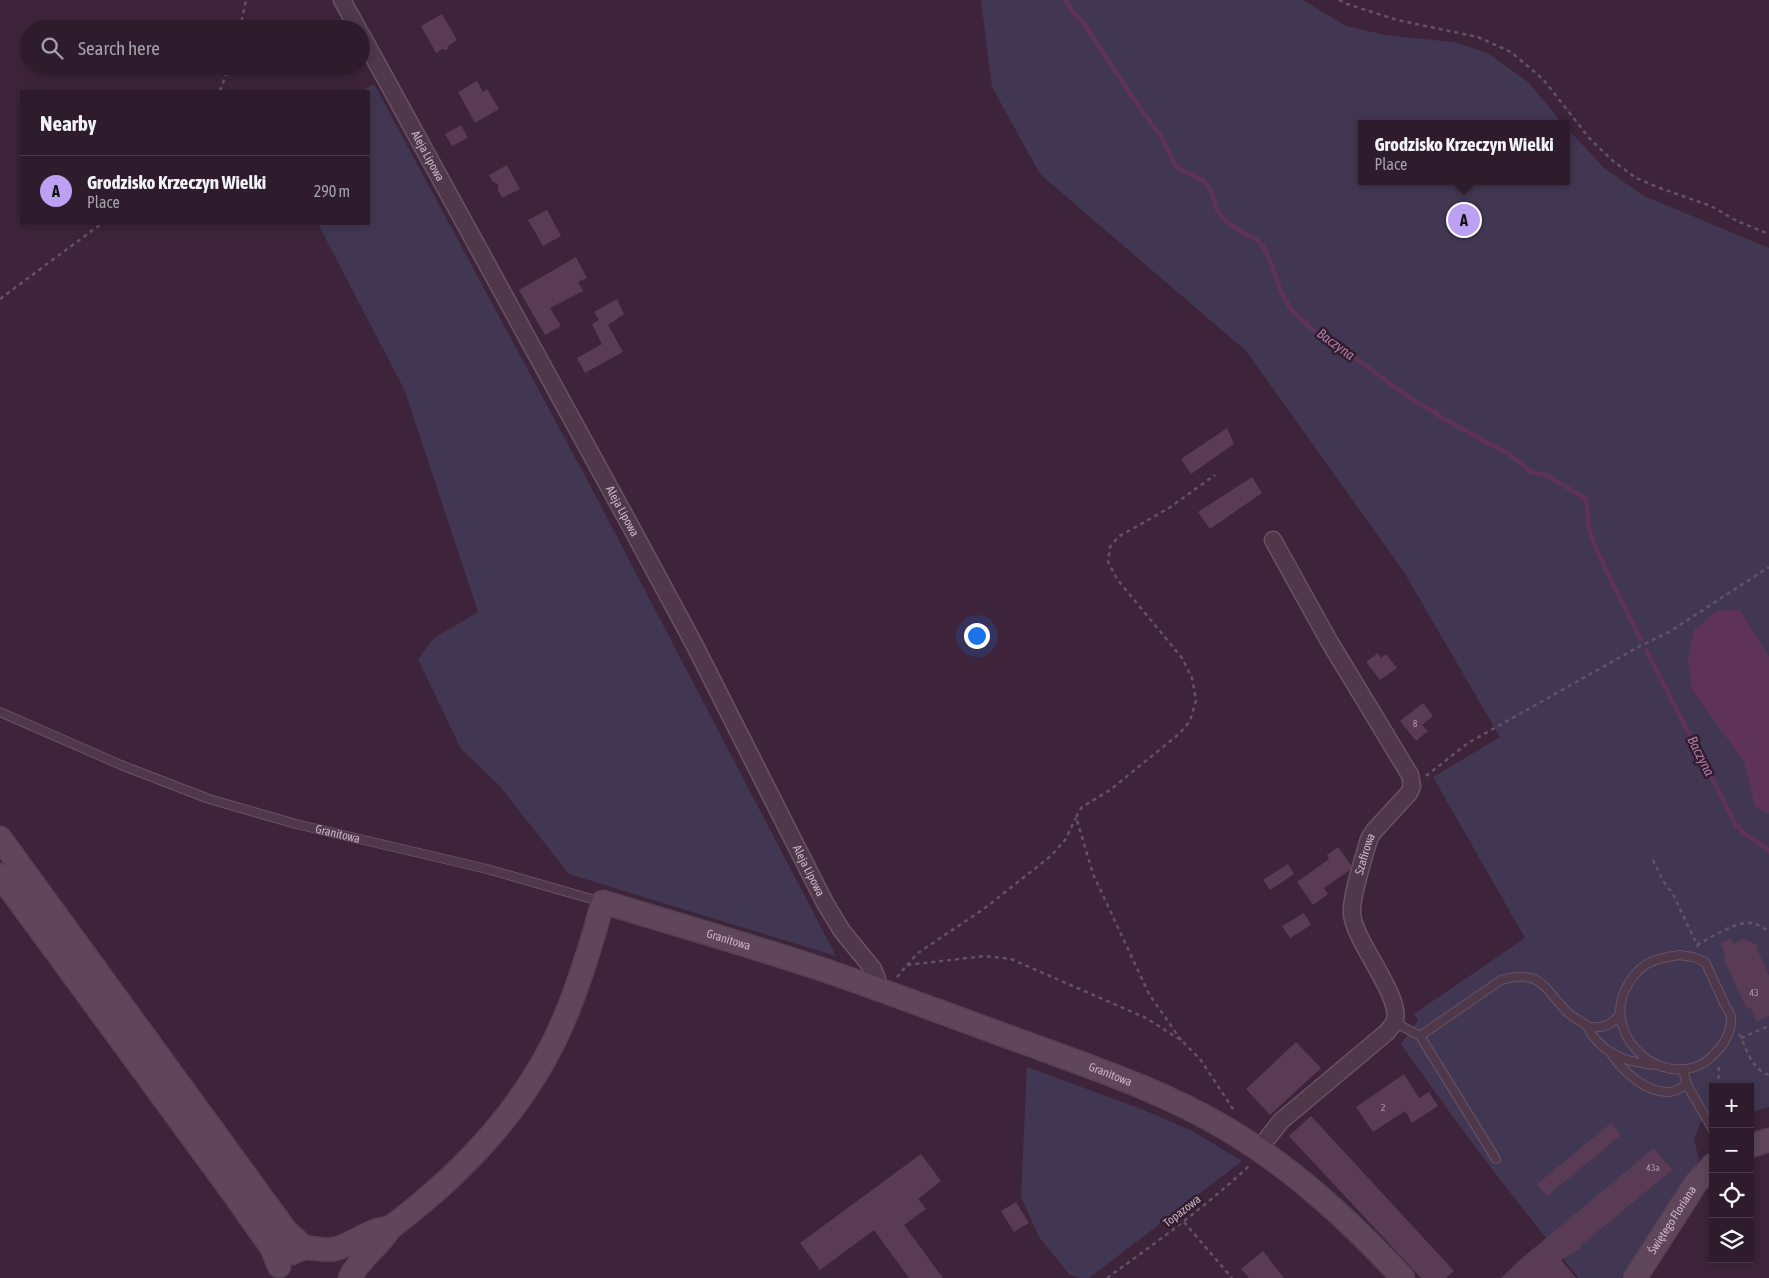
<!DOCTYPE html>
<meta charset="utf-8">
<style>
:root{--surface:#2e1b2c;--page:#3a2838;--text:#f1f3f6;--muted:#a7a1a9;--line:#493948;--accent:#bca0f2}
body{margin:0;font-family:"Asap Condensed",sans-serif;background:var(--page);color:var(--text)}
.controls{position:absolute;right:15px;bottom:15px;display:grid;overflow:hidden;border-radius:0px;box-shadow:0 2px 12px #0003}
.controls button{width:45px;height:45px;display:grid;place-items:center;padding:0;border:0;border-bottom:1px solid var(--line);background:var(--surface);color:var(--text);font:25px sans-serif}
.you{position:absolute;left:976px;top:635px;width:18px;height:18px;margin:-12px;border:4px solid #fff;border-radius:50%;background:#1a73e8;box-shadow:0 0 0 8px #1a73e833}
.badge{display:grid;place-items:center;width:32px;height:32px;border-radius:50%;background:var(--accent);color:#111;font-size:16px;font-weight:700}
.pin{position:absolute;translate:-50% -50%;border:2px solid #fff;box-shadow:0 1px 5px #0006}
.popup{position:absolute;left:1358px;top:120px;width:212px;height:65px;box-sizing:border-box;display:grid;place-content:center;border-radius:0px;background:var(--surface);filter:drop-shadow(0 1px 4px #0005);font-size:16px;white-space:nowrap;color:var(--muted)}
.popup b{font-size:19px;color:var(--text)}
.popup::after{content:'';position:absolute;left:50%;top:100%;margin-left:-10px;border:10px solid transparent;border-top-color:var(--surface)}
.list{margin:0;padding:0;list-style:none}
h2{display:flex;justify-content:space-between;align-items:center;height:65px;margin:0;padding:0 20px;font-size:21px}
h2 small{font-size:16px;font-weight:400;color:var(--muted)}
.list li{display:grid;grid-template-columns:32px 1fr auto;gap:15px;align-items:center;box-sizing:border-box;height:70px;padding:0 20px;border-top:1px solid var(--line)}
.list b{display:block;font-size:19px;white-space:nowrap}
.list p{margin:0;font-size:16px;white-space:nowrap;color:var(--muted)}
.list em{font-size:16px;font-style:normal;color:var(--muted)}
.icon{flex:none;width:28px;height:28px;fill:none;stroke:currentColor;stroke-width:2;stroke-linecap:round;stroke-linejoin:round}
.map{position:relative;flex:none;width:1769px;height:1278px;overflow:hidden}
.search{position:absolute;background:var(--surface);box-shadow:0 2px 12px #0003;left:20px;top:20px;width:350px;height:55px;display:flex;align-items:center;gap:12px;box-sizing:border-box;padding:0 18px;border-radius:28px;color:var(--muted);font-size:19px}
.panel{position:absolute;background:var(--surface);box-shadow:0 2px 12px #0003;left:20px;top:90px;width:350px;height:135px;border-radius:0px}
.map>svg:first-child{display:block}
.green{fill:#423752}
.water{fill:#5e3357}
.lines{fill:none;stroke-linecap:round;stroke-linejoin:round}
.stream{stroke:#5e3357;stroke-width:4.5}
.building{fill:#593b55}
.lane-casing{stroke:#685365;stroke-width:10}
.street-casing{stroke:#685365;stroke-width:19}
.secondary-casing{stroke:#564153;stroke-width:25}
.path{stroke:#625268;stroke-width:2.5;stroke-dasharray:4 4;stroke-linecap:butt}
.lane{stroke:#4e384a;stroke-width:8}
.street{stroke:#4e384a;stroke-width:16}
.secondary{stroke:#60465b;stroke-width:22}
.labels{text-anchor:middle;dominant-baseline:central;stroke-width:5;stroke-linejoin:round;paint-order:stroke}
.number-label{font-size:10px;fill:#ad96a9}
.street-label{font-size:12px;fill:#c9b4c5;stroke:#321d2f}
.water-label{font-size:14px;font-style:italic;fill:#b07ca8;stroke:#321d2f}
</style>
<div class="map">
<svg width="1769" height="1278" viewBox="0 0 1769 1278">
<rect width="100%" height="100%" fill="#3d243a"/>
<g class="green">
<path d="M981,0H1303L1346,26L1385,35L1453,42L1488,53L1529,83L1563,124H1362V181H1566L1567,128L1604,168L1644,196L1769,248V1107L1750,1113V1087H1713V1115L1701,1122L1694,1139L1699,1160L1621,1278H1579C1516,1203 1457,1124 1401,1044L1418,1021L1414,1014L1525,938L1433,777L1500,737L1404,572L1246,351L1040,174L992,87Z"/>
<path d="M374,84L592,489L836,956L569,874L499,785L461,749L418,659L434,638L478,612L405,391L318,224H369V91H362Z"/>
<path d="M1027,1067L1144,1110L1192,1131L1242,1161L1089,1278H1078L1070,1275L1039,1237L1021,1197Z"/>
</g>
<path class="water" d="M1740,610L1769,657V814L1755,806L1744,762L1692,690L1688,659L1694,630L1717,611Z"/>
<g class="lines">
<g class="stream">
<path d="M1065,0L1073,12L1085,25L1128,91L1162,138L1176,167L1204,181L1212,193L1217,210L1223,219L1241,232L1257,240L1263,246L1269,258L1281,292L1292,311L1317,333L1334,343L1417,403L1434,411L1442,418L1509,454L1531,472L1546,475L1585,498C1589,505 1586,521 1590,532C1603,569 1624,605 1641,640"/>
<path d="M1646,650L1736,825L1743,832L1769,851"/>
</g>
</g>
<g class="building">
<path d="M442,14L457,40L448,46L447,50L442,49L436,53L421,26Z"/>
<path d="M477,81L483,92L487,89L499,109L475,123L458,92Z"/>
<path d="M461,125L468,138L452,146L445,134Z"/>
<path d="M507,165L520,189L502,198L498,190V184L493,182L489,175Z"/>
<path d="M547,210L561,236L543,246L528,220Z"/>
<path d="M576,257L587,278L578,282L583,291L550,308L561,326L545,335L519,290Z"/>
<path d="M617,299L624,314L608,325L623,352L585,373L577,358L602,344L592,324L599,320L594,312Z"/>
<path d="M1227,428L1234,444L1191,474L1181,459Z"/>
<path d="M1252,477L1262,493L1210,529L1198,512Z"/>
<path d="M1378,653L1381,658L1386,654L1397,668L1380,680L1366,662Z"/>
<path d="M1423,703L1433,716L1422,725L1428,731L1416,741L1400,721Z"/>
<path d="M1338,847L1351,865L1350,870L1324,888L1328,894L1313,905L1297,882L1329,859L1327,855Z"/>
<path d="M1288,864L1294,874L1270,890L1263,880Z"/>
<path d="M1304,913L1311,925L1290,938L1282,926Z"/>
<path d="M1731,938L1734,944L1743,939L1758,945L1757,949L1769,976V1016L1757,1022L1751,1008L1747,1009L1723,958L1726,956L1720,943Z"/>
<path d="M1296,1042L1321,1068L1270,1115L1246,1089Z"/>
<path d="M1404,1074L1419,1098L1429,1092L1438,1106L1412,1123L1405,1111L1373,1132L1356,1107Z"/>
<path d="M1311,1116L1454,1271L1446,1278H1421L1289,1136Z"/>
<path d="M1611,1123L1621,1135L1547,1196L1537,1184Z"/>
<path d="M1654,1148L1672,1170L1580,1246L1581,1248L1561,1260L1576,1278H1501L1521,1259Z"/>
<path d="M921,1154L941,1181L918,1199L926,1209L904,1225L943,1278H909L874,1230L820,1270L800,1243Z"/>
<path d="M1016,1202L1029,1223L1014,1232L1001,1211Z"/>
<path d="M1263,1251L1284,1278H1249L1241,1269Z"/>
</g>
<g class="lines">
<defs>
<g id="lane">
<path id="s1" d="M0,712L121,765L209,799L296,824L487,869L602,902"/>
<path d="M1679,955L1693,957L1705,962C1712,976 1718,990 1724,1003C1726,1007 1730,1013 1731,1017C1732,1030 1725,1043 1717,1051C1711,1058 1704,1064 1695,1067C1652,1081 1605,1033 1625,990C1638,964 1651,959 1679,955Z"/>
<path d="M1394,1022L1420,1036L1501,980C1541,969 1543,987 1567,1012C1573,1018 1580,1020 1586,1025C1589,1028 1590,1032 1592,1035C1597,1041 1602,1047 1609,1051C1622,1061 1637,1062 1652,1065"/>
<path d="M1587,1026C1602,1030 1613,1025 1621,1012"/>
<path d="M1420,1036L1496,1159"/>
<path d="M1612,1055C1624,1072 1646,1093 1669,1092C1675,1092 1681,1087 1687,1085"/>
<path d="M1683,1069L1687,1085L1713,1130"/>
</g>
<g id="street">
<path d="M342,0L358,29"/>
<path id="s2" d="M361,34L631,527L694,644L825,903L842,931L873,969L877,979L875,988"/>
<path id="s3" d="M1259,1149L1281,1121L1387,1032C1389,1029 1392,1026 1394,1023C1405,999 1353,941 1352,913C1351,896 1364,857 1369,839L1374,831L1409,793L1412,786L1410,775L1329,641L1273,540"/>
</g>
<g id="secondary">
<path d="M0,838L286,1231L305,1248"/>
<path d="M0,875L231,1190L272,1248L279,1266"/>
<path d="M1750,1146L1769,1140"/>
<path d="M292,1253C310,1242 319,1253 335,1249C354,1244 370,1229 390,1228"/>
<path id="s4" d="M350,1278C359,1258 379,1247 390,1228C467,1170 532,1101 568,1010C582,975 593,938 603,902C678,925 753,946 827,971C888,992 948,1015 1009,1037C1085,1065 1163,1090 1232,1132C1297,1172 1351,1222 1403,1278"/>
<path id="s5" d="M1635,1278L1696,1183L1713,1165"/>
</g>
</defs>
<use href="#lane" class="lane-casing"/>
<use href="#street" class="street-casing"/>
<use href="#secondary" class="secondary-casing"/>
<g class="path">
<path d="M1339,0L1347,4L1397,20L1478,37L1511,52L1543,79L1590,139L1613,161L1636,178L1660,188L1711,206L1737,221L1769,234"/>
<path d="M240,29L246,0"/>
<path d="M220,91L229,66"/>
<path d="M0,299L101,224"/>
<path d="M1426,776L1468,743L1640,646L1669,632L1769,567"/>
<path d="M1653,860L1663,881L1673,894L1698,947"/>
<path d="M1697,945C1710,938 1736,921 1751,923C1758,924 1764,928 1769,932"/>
<path d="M907,965L918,953L985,908L1052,855L1065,840L1076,818"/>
<path d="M897,977L907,965L985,956L1011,959L1146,1018L1181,1040L1200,1059L1235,1112"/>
<path d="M1739,1034C1747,1049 1751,1069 1769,1075"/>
<path d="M1741,1038L1769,1026"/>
<path d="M1181,1040L1149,994L1093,874L1076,817L1082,807L1110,790L1179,734L1190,721L1196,700L1192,678L1182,658L1117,579L1108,562L1110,547L1118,537L1169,508L1215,475"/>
<path d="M1718,1087L1719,1066"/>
<path d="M1184,1222L1232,1278"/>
<path d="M1107,1278C1156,1243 1205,1207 1249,1166"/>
</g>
<use href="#lane" class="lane"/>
<use href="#street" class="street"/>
<use href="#secondary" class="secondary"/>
</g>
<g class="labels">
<g class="number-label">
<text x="1415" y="723">8</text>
<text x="1754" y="992">43</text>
<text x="1383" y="1107">2</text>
<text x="1653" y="1167">43a</text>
</g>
<g class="street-label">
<text stroke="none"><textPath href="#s2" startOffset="139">Aleja Lipowa</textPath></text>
<text stroke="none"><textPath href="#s2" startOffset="544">Aleja Lipowa</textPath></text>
<text stroke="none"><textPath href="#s1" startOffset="360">Granitowa</textPath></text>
<text stroke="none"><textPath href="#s3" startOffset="366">Szafirowa</textPath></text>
<text stroke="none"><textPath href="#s2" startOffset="949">Aleja Lipowa</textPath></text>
<text stroke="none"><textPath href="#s4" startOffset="594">Granitowa</textPath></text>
<text stroke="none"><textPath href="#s4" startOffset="999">Granitowa</textPath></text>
<text transform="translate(1182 1211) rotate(-38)">Topazowa</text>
<text stroke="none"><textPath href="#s5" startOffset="69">Świętego Floriana</textPath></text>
</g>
<g class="water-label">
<text transform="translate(1336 344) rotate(36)">Baczyna</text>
<text transform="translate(1701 756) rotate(63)">Baczyna</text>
</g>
</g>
</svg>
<div class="controls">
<button>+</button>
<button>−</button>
<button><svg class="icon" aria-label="locate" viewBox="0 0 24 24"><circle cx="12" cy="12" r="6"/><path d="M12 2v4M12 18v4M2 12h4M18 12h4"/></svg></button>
<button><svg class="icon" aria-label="layers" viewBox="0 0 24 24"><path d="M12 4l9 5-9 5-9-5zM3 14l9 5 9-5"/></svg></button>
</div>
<div class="you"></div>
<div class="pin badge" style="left:1464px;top:220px">A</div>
<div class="popup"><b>Grodzisko Krzeczyn Wielki</b>Place</div>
<div class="search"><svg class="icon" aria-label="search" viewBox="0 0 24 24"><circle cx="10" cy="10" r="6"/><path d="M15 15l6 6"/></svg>Search here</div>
<section class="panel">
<h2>Nearby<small></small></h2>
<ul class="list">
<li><span class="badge">A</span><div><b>Grodzisko Krzeczyn Wielki</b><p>Place</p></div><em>290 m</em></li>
</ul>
</section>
</div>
